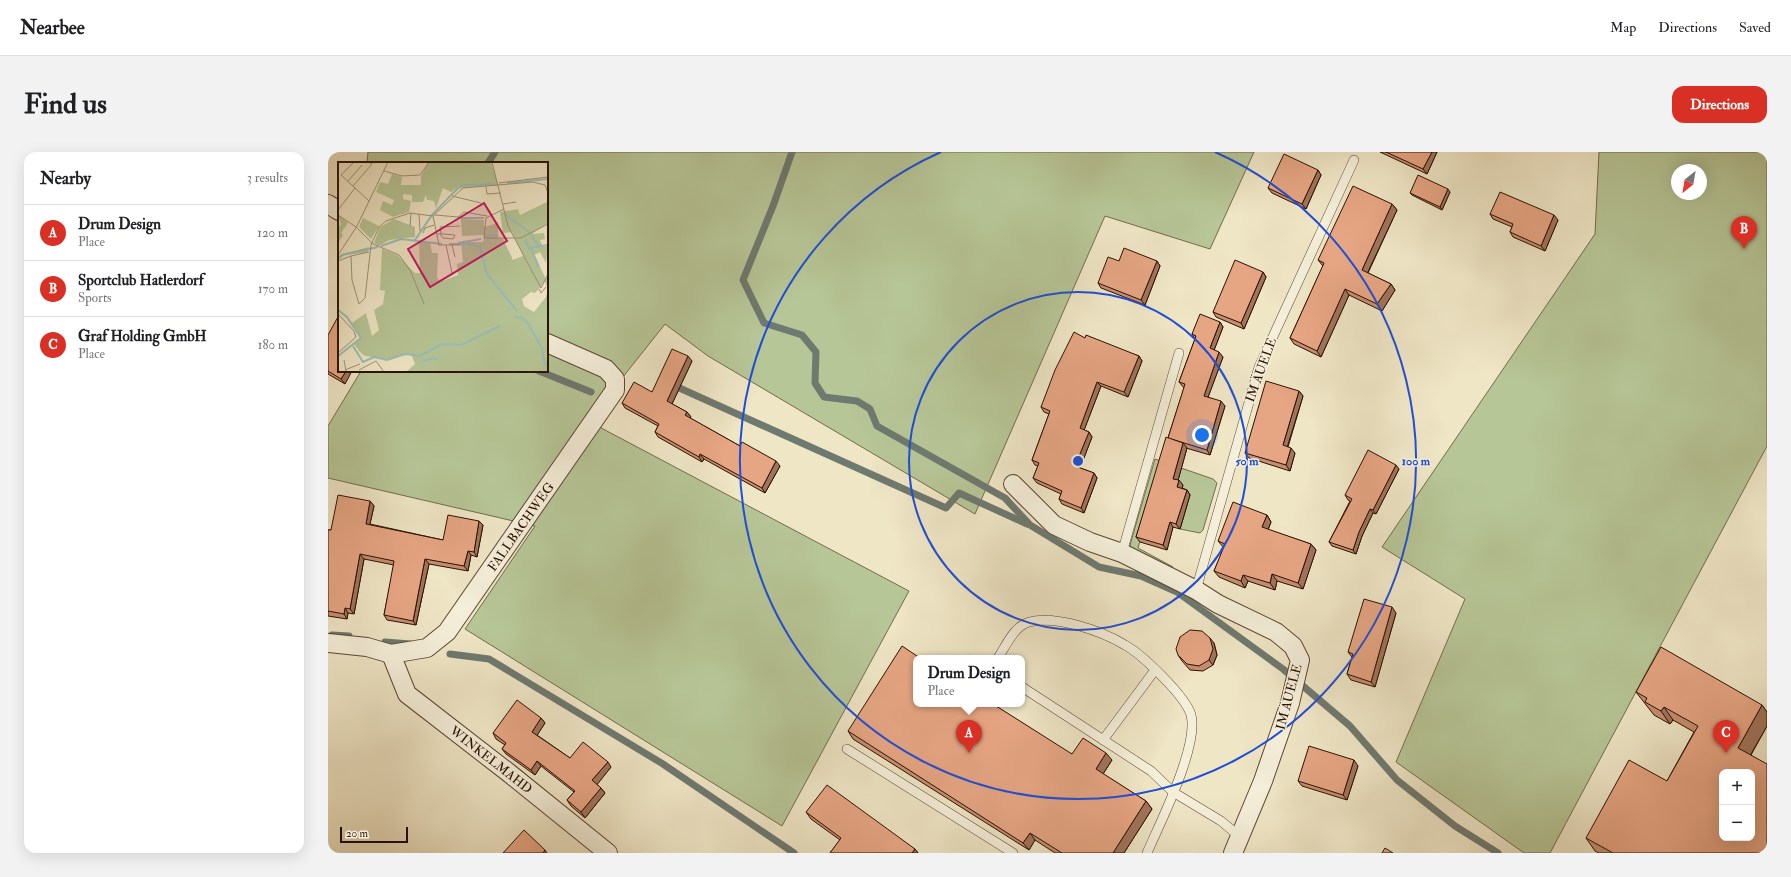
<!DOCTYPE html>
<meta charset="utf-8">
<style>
:root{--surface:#fff;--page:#f2f2f2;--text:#202124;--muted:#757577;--line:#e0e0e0;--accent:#d93025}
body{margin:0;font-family:"IM FELL Double Pica",serif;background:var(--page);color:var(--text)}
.controls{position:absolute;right:12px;bottom:12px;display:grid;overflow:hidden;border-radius:8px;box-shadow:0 4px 16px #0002}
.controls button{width:36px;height:36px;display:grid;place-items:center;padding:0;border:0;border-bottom:1px solid var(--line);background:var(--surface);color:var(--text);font:20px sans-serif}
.compass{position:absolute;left:1343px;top:12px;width:36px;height:36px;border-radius:50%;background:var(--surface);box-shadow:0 4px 16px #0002;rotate:211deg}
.scale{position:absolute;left:12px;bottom:10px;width:68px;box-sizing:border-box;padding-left:4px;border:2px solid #2b1102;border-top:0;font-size:11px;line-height:14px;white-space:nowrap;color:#2b1102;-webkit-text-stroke:3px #f5efda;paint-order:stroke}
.you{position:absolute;left:874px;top:283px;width:14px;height:14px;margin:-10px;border:3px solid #fff;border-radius:50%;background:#1a73e8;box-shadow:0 0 0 6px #1a73e833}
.badge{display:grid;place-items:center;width:26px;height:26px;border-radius:50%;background:var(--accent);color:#fff;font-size:13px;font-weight:700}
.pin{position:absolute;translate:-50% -33px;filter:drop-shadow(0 1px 2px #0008)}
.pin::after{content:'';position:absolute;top:21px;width:14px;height:12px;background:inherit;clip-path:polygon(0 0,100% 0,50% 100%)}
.popup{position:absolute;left:585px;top:503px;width:112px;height:52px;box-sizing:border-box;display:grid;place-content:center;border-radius:8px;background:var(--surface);filter:drop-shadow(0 1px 3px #0005);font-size:13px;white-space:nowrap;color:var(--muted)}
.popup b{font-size:15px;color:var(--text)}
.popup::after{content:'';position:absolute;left:50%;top:100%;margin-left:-8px;border:8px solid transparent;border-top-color:var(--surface)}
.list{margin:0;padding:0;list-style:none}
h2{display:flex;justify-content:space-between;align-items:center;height:52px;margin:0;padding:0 16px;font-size:17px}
h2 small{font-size:13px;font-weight:400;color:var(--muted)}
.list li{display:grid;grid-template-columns:26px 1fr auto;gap:12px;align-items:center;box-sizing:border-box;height:56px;padding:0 16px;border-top:1px solid var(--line)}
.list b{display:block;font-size:15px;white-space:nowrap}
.list p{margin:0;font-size:13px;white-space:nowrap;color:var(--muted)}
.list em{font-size:13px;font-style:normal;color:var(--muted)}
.map{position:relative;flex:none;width:1439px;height:701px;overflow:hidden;border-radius:12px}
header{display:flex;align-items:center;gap:24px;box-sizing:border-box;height:56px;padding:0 20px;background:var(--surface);border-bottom:1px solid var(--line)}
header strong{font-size:19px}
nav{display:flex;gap:22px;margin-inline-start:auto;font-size:14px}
.intro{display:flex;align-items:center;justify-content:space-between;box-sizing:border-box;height:96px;padding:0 24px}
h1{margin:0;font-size:28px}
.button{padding:10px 18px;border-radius:12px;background:var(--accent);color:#fff;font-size:14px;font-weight:700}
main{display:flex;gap:24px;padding:0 24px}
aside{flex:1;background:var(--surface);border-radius:12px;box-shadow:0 4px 16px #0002}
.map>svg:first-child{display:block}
.green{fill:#b7c697;stroke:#716c4c;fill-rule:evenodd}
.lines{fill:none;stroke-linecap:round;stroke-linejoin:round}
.stream{stroke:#6e796f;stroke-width:7}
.lane-casing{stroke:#5c4633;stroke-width:10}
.street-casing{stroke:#5c4633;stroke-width:20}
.lane{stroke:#f5efda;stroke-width:9}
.street{stroke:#f5efda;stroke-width:18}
.wall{fill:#c68e71;stroke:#2b1102}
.shaded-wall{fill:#a1745c;stroke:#2b1102}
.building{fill:#e6a583;stroke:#2b1102;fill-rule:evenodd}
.ring{fill:none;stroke:#1d4ed8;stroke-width:2}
.labels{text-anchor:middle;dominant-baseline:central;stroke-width:3;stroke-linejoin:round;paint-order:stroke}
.street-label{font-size:13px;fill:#2b1102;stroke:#f5efda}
.inset-river{fill:none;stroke:#9abfb8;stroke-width:2}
.inset-road{fill:none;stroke:#a19178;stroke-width:1}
.view{fill:#c2185b;fill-opacity:0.15;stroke:#c2185b;stroke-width:2}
.inset-edge{fill:none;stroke:#2b1102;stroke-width:2}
.centre{fill:#1d4ed8;stroke:#f5efda;stroke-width:2}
.ring-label{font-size:12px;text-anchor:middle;font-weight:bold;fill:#1d4ed8;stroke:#f5efda;stroke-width:3;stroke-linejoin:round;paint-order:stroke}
</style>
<header>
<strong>Nearbee</strong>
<nav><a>Map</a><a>Directions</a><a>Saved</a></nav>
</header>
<div class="intro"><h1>Find us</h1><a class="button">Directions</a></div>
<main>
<aside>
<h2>Nearby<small>3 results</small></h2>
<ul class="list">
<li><span class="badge">A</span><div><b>Drum Design</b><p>Place</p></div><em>120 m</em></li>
<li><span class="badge">B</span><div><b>Sportclub Hatlerdorf</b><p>Sports</p></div><em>170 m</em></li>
<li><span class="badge">C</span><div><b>Graf Holding GmbH</b><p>Place</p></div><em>180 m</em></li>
</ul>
</aside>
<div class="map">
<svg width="1439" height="701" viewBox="0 0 1439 701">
<rect width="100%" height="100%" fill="#efe6c6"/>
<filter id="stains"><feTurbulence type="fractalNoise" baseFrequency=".005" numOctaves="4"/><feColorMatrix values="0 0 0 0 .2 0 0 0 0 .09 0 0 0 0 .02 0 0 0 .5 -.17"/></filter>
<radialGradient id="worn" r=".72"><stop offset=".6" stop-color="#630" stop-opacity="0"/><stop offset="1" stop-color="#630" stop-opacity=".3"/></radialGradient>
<g class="green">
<path d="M40,0H926L882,97L777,64L647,362L380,204L337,172L260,269L581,439L454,674L137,477L207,374L0,326V274L33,219H219V11H39Z"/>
<path d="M1271,0H1439V294L1222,701H1196L1068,610L1137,447L1054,395L1267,82ZM1349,18H1373V42H1349Z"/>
<path d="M827,307L885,327L889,331L875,378L872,381L852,377L829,333L810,396L845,415L844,418L804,398L802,393Z"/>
</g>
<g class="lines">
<g class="stream">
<path d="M464,0L445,54L415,128L436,171L474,183L488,200L487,231L496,245L529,249L542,257L549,274L677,346L702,373L771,415L813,424L849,440L955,517L1022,574L1069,628L1127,674L1170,701"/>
<path d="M160,11L167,0"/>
<path d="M211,219L263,240"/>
<path d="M347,234L618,356L631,341L699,372"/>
<path d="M4,483L21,484"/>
<path d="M57,490L82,492"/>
<path d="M122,502L161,507L335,612L466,701"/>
</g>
<defs>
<g id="lane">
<path d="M794,401L851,201"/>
<path d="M868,438L931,215L1026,8"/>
<path d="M670,506C678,494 686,474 701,470C728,463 774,479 797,493C815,503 858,545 863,563C871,594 832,671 819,701"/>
<path d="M694,535L823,619L845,640L893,669L911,684"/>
<path d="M775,588L827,518"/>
<path d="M519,597L685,701"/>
</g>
<g id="street">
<path d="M0,52L11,59"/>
<path d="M685,332L726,373L762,390L794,401L868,438L890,452L948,480L965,494L972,508L962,551L935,629L905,701"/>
<path d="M0,491L39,495L63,502L99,496L119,480L287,238V227L278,217L219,191"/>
<path d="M63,502L79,542L181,621L280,701"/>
</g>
</defs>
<use href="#lane" class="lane-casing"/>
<use href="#street" class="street-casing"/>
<use href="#lane" class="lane"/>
<use href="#street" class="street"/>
</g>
<g class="wall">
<path d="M1052,0H1109L1099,22Z"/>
<path d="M990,18L993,23L978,57L944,41L940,36Z"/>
<path d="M1122,40L1114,58L1084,43L1082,41Z"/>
<path d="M1064,52L1069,58L1040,121L1063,132L1067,138L1054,159L1021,143L993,205L966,192L962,186L995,114L990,108Z"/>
<path d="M1162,62L1230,68L1217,99L1185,85L1182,80L1184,75L1165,67Z"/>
<path d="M791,109H829L832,114L817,153L773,136L770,131Z"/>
<path d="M935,120L938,125L916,177L888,165L885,160Z"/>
<path d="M892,170L895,175L886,198L895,205L880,245L897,254L882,303L858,296H859L850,328L855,333L854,336L859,338L862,343L852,377L845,375L839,398L812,390L808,385L840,286L856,236L851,230L867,187L864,182Z"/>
<path d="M0,183L17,232L0,222Z"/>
<path d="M757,186L811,204L814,209L800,245L773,234L756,278L761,280L764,285L752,316L766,321L769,326L756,361L734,352L731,347L733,342L709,331L705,326L710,314L707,313L704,308L721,262L716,260L713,255Z"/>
<path d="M364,209L344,252L359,260L363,265L362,266L412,294L452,314L437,341L376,307L374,310L330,285L327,280L330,274L297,256L294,251L324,240Z"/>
<path d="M971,239L975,244L960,295L967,301L962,319L921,306L917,301Z"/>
<path d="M1071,317L1048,362L1045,361L1034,384L1028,402L1004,394L1001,390L1022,349L1020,348L1017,343Z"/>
<path d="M42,349L46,354L42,372L115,388L151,369L155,373L149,405L143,403L140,419L101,412L88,473L59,468L56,463L66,413L36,407L26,462L20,461L19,467L0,464V378H3Z"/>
<path d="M939,363L943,370L940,378L983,392L988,398L975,437L949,429L947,438L920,429L917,436L891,425L886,419L896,396L890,389Z"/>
<path d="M1068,461L1047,535L1023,528L1019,522L1024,505L1020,500Z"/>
<path d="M886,491L889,503L885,513L875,519L862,518L854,509L850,503Z"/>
<path d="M1308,540L1434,553L1439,560V574L1423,603L1439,701H1271L1267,699L1258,686L1339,629L1366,580L1345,568L1342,572L1326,563Z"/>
<path d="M213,566L217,571L209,583L242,606L283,615L269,632L273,636L277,641L257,666L243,654L239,648L246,640L213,614L207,623L178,602L174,597L177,593L168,587L165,581Z"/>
<path d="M520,579L744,602L784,608L775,622L818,649L824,657L796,701H727L707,688L701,698L525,587Z"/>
<path d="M1030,614L1019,648L974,634L970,629Z"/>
<path d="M478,660L587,697L590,701H502L512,688L483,667Z"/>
</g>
<g class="shaded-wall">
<path d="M1104,0H1109L1099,22L1095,17Z"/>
<path d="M990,18L993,23L978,57L974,52Z"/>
<path d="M1120,37L1122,40L1114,58L1112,55Z"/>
<path d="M1064,52L1069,58L1038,124L1034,118Z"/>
<path d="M1226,63L1230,68L1217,99L1213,94Z"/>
<path d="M829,109L832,114L817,153L813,148Z"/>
<path d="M935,120L938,125L916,177L913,171Z"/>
<path d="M1063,132L1067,138L1054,159L1049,152Z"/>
<path d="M1017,137L1021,143L993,205L989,199Z"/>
<path d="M892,170L895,175L885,201L882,196Z"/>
<path d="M891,200L895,205L879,248L876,244Z"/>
<path d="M360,204L364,209L343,254L339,249Z"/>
<path d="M811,204L814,209L800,245L796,240Z"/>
<path d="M18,219H24L17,232L13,227Z"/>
<path d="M769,230L773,234L755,281L752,276Z"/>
<path d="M971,239L975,244L958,299L955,293Z"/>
<path d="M893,249L897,254L882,303L879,298Z"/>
<path d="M359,260L363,265L361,268L357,263Z"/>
<path d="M761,280L764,285L751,319L747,314Z"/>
<path d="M855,291L859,296L849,332L845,327Z"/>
<path d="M963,296L967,301L962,319L958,313Z"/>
<path d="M372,302L376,307L374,310L371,305Z"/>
<path d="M448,309L452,314L437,341L434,336Z"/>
<path d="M1068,313L1071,317L1048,362L1045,358Z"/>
<path d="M766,321L769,326L756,361L753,356Z"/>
<path d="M851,328L855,333L853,340L849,335Z"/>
<path d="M859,338L862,343L852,377L848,372Z"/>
<path d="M42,349L46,354L41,376L38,372Z"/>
<path d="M1042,357L1045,361L1034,384L1028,402L1025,398L1031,380Z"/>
<path d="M939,363L943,370L938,382L934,375Z"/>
<path d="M151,369L155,373L149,405L146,400Z"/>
<path d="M842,370L845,375L839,398L835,393Z"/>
<path d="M983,392L988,398L975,437L970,431Z"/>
<path d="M140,399L143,403L140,419L136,414Z"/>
<path d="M32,402L36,407L26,462L22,457Z"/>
<path d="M97,407L101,412L88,473L85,469Z"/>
<path d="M944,422L949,429L947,438L942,431Z"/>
<path d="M915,423L920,429L917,436L913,429Z"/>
<path d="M1064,455L1068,461L1047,535L1043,530Z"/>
<path d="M17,456L20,461L19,467L16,462Z"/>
<path d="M882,486L886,491L889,503L885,513L881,508Z"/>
<path d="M1434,553L1439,560V574L1419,609L1410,596Z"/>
<path d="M1336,555L1345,568L1342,572L1333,559Z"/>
<path d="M213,566L217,571L208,585L204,580Z"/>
<path d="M778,601L784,608L773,625L768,617Z"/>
<path d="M1026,608L1030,614L1019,648L1015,643Z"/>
<path d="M209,609L213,614L207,623L203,618Z"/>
<path d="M280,610L283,615L268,634L264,628Z"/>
<path d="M273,636L277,641L257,666L253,660Z"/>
<path d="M818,649L824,657L796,701H785Z"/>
<path d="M702,681L707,688L701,698L695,691Z"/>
<path d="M587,697L590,701H584Z"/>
<path d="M217,698L219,701H215Z"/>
</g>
<g class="building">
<path d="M1058,0H1104L1095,17Z"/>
<path d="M956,2L990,18L974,52L940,36Z"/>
<path d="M1090,23L1120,37L1112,55L1082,41Z"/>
<path d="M1025,34L1064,52L1034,118L1063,132L1049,152L1017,137L989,199L962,186L996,111L990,108Z"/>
<path d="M1172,40L1226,63L1213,94L1182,80L1185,72L1162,62Z"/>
<path d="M796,96L829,109L813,148L770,131L780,105L791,109Z"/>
<path d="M907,108L935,120L913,171L885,160Z"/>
<path d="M872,162L892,170L882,196L891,200L876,244L893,249L879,298L840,286L857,232L851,230L868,184L864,182Z"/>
<path d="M11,163V219H18L13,227L0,219V183Z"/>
<path d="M746,180L757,186L758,183L811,204L796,240L769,230L752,276L761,280L747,314L766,321L753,356L731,347L734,339L705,326L711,311L704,308L722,259L713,255L727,218Z"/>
<path d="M344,197L360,204L339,249L359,260L357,263L412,294L414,290L448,309L434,336L372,302L371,305L327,280L331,272L294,251L306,230L324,240Z"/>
<path d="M938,229L971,239L955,293L963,296L958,313L917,301Z"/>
<path d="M838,285L855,291L845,327L851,328L849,335L859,338L848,372L842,370L835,393L808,385Z"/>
<path d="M1040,298L1068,313L1045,358L1042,357L1031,380L1025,398L1001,390L1024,347L1017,343Z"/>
<path d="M10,343L42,349L38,372L115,388L120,363L151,369L146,400L140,399L136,414L97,407L85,469L56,463L66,409L32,402L22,457L17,456L16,462L0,459V378H3Z"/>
<path d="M905,350L939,363L934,375L983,392L970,431L944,422L942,431L915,423L913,429L886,419L897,392L890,389Z"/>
<path d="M1036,447L1064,455L1043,530L1019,522L1025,502L1020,500Z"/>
<path d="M862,478L874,479L882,486L885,497L881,508L871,514L859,512L850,503L848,497L852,485Z"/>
<path d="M574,494L592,506H588V552H665L744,602L755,586L778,601L768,617L818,649L785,701H734L702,681L695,691L520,579Z"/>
<path d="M1333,495L1434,553L1410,596L1439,612V701H1285L1258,686L1301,608L1339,629L1370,574L1336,555L1333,559L1317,550L1319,546L1308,540ZM1394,620H1424V686H1394Z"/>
<path d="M189,548L213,566L204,580L242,606L255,590L280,610L264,628L273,636L253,660L239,648L247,639L209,609L203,618L174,597L178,591L165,581Z"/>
<path d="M981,594L1026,608L1015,643L970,629Z"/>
<path d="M499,633L587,697L584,701H502L513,686L478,660Z"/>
<path d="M196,678L217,698L215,701H175Z"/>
<path d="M1057,696L1065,701H1054Z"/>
</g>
<g class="ring">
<circle cx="750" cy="309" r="169"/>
<path d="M887 0A338 338 0 1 1 613 0"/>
</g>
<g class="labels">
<g class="street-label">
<text transform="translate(933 218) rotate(-70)">IM ÄUELE</text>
<text transform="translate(193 375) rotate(-55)">FALLBACHWEG</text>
<text transform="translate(961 545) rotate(-75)">IM ÄUELE</text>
<text transform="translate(163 608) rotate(38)">WINKELMAHD</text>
</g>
</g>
<g transform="translate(10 10)">
<rect width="210" height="210" fill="#efe6c6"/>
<path d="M91,0H153L160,23L122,26L121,24L113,30L105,26L98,46L96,39L89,38L88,33L85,40H74V33L65,32V37L73,39L71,50L55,55L42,48L45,39L54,43L56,38L38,30L42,20L50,22L54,12L64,15L63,23H83V14ZM209,40L210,61L194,72L206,71L207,77L202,78L205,85L210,84L208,101L202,90L196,93L208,117L210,111V210H68L77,202L73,192L49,197L27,194L22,190L16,182L23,175L14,161L28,151L34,174L41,168L36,148L45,142L47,129L42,128L44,87L59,93L77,111H82L81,80H92L94,91H100L99,115L102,120L120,113L119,102L125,100L123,80H145L146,73L124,74L123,57L146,58V65L160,61V76L165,77L175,98L185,94L174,70L165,71L162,50L180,47L182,53ZM207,120L210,126L208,135L196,150L186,144L184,137L193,130L197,131ZM0,53L10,61L3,71L5,73L0,81V66L3,62ZM25,56L41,64L33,77L21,65ZM56,57L77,65V75L51,78L41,84L36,81L42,65ZM31,85L30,90L7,93L0,98L4,92Z" fill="#b7c697" fill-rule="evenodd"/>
<path class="inset-river" d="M169,21L210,17M167,52L192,71M120,56H146M193,72L200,84M147,74L159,73L160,75M187,77L191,86L210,83M77,78L94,53L120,26L126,23L156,22M120,81L143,77M111,82H134L142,85L149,112L179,149M43,84L63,77L104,82M193,87L201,105M0,96L4,93L40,85M0,148L9,155L23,176L0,194M176,155L184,156L189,160L204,186L206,199L210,205M15,184L25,200L36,195L49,198L67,192L82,194L104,182L123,183L162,164M85,199L95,196L100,198"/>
<path class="inset-road" d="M16,0L3,13L31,39M154,0L170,64L203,126L210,112M46,9L64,14L82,13L91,0M10,19L24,3M161,21L210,15M15,24L34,2L31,0M148,25L149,32L163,31M114,34L143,41M165,42L178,40M166,47L148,56L146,76H183L210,62M0,48L17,26M81,52L82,69M0,53L18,65L35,82L61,93L72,108L86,142M97,53L120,55L126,50L149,54M95,54L101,83H122M72,64L73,51M85,71L87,66L96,63M98,72H105L117,73L115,77L105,76L103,74V72L102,65L122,64M108,83L114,111M114,83L117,95M31,90L13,94L14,118L21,142L27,136L33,83L41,65L48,59L72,51L95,54L125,26L195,20L207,23L210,31M0,93L19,64L50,0M0,99L13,94M201,127L203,131L208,125M0,152L16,169L18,175L0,191M6,198L8,210M7,208L22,202M21,208L38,199L46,210"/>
<path class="view" d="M146,41L169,79L92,125L70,87Z"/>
<rect width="210" height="210" class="inset-edge"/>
</g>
<circle cx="750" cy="309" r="6" class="centre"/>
<g class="ring-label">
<text x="919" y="313">50 m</text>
<text x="1088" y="313">100 m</text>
</g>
<rect width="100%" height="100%" filter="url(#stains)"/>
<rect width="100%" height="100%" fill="url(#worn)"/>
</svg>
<div class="controls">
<button>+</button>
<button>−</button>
</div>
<svg class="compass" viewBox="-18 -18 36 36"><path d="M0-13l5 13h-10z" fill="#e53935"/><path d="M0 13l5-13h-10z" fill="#757577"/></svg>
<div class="scale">20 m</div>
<div class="you"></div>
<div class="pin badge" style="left:641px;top:601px">A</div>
<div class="popup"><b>Drum Design</b>Place</div>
<div class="pin badge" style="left:1416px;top:97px">B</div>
<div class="pin badge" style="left:1398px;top:601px">C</div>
</div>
</main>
